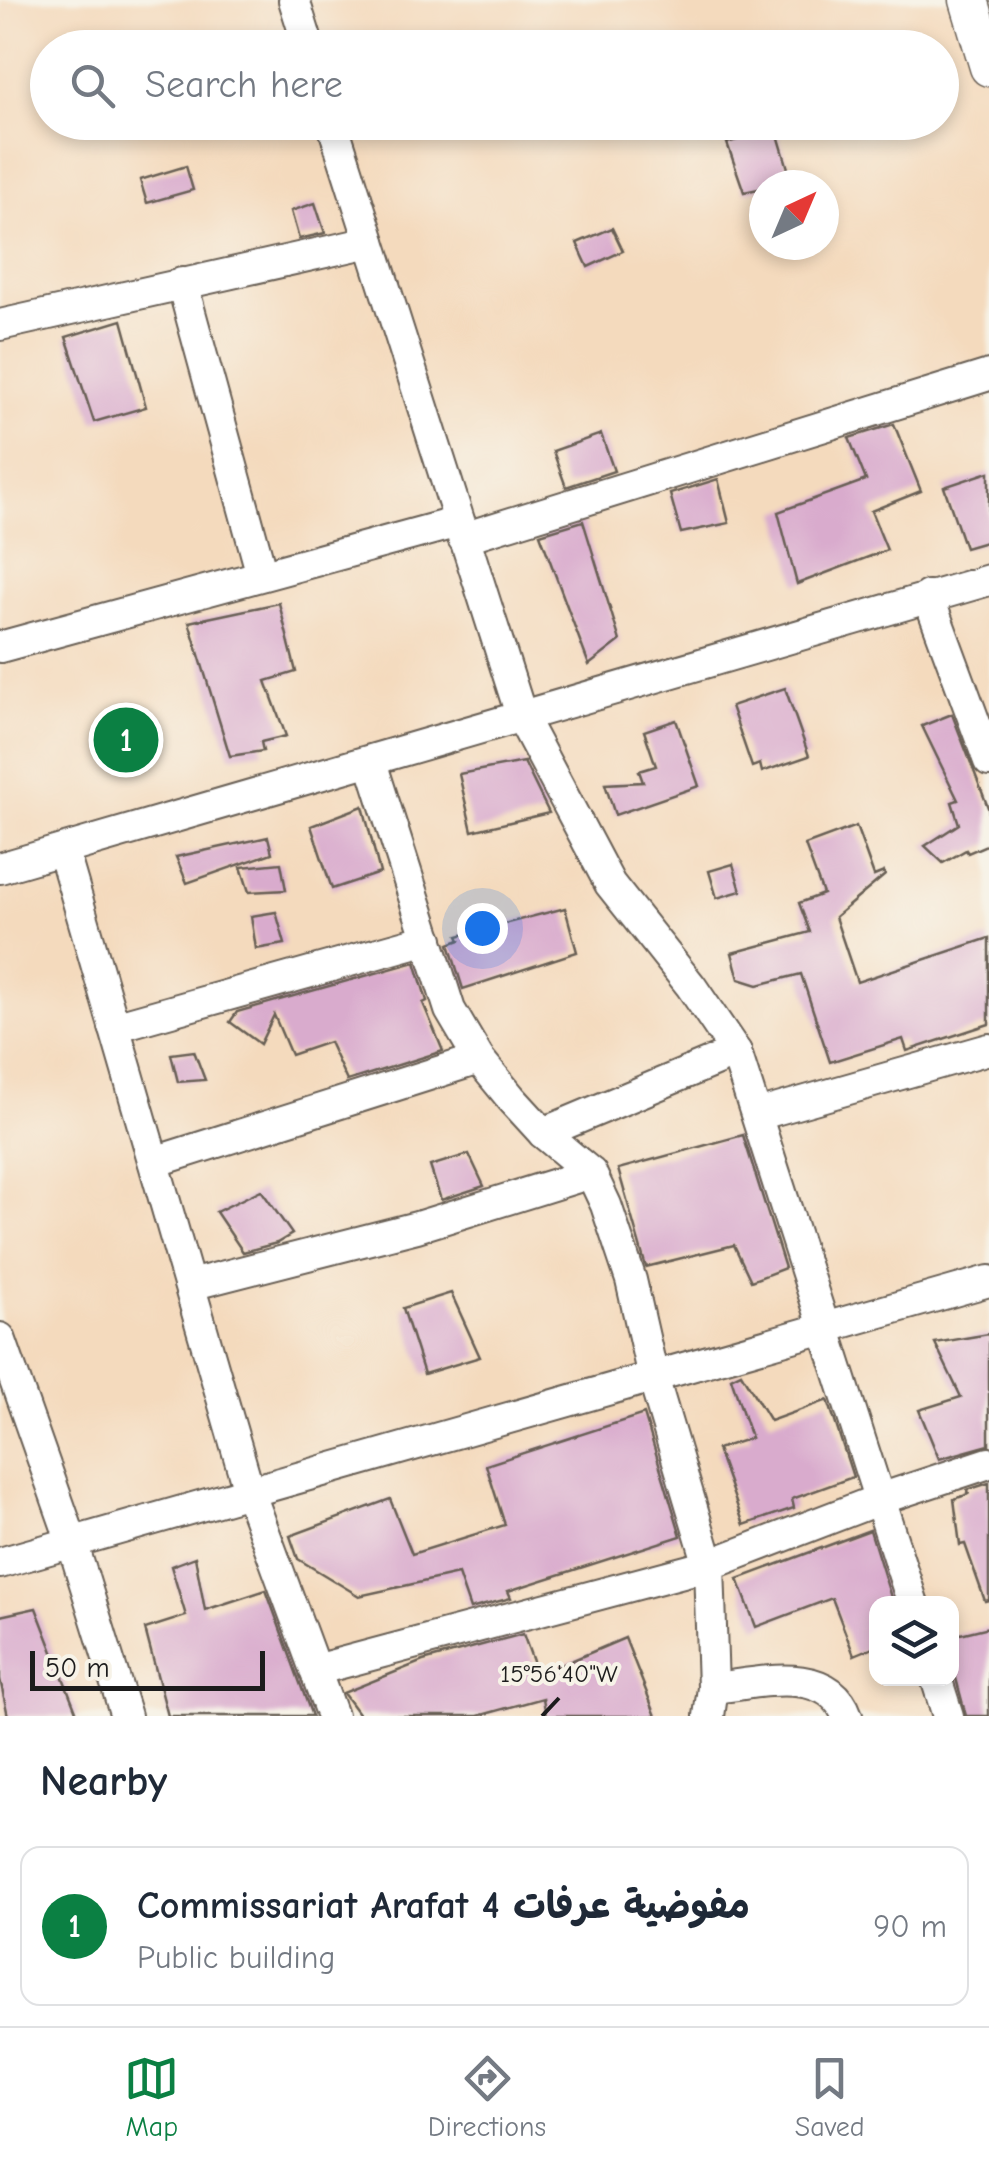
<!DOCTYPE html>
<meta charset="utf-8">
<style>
:root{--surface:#fff;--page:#f2f2f3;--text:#1f2937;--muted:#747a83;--line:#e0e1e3;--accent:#0b8043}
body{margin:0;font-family:"Comic Neue","Playpen Sans Arabic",sans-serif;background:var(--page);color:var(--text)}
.controls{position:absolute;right:30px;bottom:30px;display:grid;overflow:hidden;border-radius:20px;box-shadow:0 5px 15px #0003}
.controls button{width:90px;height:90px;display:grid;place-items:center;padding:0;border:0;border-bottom:2px solid var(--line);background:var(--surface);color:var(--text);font:50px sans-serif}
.compass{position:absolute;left:749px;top:170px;width:90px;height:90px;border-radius:50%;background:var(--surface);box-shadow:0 5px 15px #0003;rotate:44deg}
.scale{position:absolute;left:30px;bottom:25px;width:235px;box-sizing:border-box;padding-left:10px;border:5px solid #1c1c1c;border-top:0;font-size:28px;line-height:35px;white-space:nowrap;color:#1c1c1c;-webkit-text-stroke:8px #f7f3e8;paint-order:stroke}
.you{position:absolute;left:482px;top:928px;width:35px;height:35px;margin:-25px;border:8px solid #fff;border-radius:50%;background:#1a73e8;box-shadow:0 0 0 15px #1a73e833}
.badge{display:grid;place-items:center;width:65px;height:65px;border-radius:50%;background:var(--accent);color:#fff;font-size:32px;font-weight:700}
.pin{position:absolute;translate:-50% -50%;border:5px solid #fff;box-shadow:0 2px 10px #0006}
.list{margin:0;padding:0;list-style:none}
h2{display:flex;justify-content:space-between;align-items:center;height:130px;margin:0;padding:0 40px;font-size:42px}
h2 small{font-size:32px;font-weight:400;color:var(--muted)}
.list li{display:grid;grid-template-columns:65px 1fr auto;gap:30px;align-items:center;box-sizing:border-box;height:160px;margin:0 20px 20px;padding:0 20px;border:2px solid var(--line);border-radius:20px}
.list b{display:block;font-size:38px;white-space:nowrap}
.list p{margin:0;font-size:32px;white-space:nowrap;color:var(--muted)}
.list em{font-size:32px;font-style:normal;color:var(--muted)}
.icon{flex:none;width:55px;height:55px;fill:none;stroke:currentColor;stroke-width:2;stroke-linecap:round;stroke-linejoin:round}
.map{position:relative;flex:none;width:989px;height:1716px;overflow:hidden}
.search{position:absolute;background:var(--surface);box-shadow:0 5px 15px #0003;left:30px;right:30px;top:30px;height:110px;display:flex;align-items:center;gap:25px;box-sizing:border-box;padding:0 35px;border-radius:55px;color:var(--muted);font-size:38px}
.sheet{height:310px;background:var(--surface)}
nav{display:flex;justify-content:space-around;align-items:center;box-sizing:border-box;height:140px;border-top:2px solid var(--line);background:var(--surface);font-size:28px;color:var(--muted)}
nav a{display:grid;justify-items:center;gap:5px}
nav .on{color:var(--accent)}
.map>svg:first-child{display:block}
.building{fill:#d9abcd}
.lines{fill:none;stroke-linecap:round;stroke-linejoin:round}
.minor-casing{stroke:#685e54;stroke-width:34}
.tertiary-casing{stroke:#685e54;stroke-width:41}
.minor{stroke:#fff;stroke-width:30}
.tertiary{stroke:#fff;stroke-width:38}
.ticks{fill:none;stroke:#1c1c1c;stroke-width:4}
.ticks-label{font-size:25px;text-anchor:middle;fill:#1c1c1c;stroke:#f7f3e8;stroke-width:8;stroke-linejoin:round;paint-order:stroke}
</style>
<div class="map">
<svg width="989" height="1716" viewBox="0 0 989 1716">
<rect width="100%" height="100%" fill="#f7f3e8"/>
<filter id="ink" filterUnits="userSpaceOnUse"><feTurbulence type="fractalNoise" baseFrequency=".01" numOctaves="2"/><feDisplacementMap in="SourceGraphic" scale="20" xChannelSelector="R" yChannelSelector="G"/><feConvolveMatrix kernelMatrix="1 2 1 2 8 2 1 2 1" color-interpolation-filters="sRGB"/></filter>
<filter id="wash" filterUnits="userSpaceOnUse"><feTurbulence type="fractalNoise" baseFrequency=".0048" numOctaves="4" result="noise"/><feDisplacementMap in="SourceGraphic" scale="40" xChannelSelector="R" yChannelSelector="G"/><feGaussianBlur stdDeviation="2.25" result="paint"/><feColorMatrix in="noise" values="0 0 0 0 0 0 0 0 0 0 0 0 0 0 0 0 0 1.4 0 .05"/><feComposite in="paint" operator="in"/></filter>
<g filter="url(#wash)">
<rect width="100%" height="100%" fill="#f4dabd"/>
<g id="blocks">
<g class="building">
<path d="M776,128L792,182L744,192L727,143Z"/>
<path d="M186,166L193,190L147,203L140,180Z"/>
<path d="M315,203L325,233L299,239L291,211Z"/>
<path d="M612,228L623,251L588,267L577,243Z"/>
<path d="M122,320L146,407L94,422L66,337Z"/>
<path d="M894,424L921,491L871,511L887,550L797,584L778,512L866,480L849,438Z"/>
<path d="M601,434L614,471L566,487L553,451Z"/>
<path d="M989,472V541L965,548L944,487Z"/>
<path d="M718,479L729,523L681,533L670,494Z"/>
<path d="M583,521L620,641L589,665L540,534Z"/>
<path d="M279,603L296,672L266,681L286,736L261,742L263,751L230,756L189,622Z"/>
<path d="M785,688L809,756L762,772L760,764L752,767L731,706Z"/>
<path d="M952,714L989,810V844L968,853L966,850L943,863L925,846L959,824L952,802L958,800L922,726Z"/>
<path d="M676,720L699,786L615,815L605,784L643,782L639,771L656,766L644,731Z"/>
<path d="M524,762L549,813L472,831L459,774Z"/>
<path d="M363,806L380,873L332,889L311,826Z"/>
<path d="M856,826L874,876L884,872L885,875L835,917L857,982L989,938V1024L907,1051L903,1039L830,1062L801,974L758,985L739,979L732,953L810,932L799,903L823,894L805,845Z"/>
<path d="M268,837L272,853L187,883L176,857Z"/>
<path d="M281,863L286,890L249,892L241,867Z"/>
<path d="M733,864L741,891L717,898L709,871Z"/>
<path d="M565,908L577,952L463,989L449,944L460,940L458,936Z"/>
<path d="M276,912L285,944L256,949L251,916Z"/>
<path d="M415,962L427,1001L423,1003L443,1051L347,1081L329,1042L291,1055L274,1015L260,1044L230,1022L237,1012Z"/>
<path d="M194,1051L205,1080L178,1082L171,1054Z"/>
<path d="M743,1135L785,1268L751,1281L734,1245L646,1267L618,1169Z"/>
<path d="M469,1154L484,1186L441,1200L430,1166Z"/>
<path d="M261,1190L292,1234L277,1243L243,1252L216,1212Z"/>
<path d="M451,1293L480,1357L424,1374L403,1308Z"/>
<path d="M989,1334V1445L939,1459L919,1410L961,1397L935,1343Z"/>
<path d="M741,1373L770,1421L828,1400L853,1477L792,1499L794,1508L744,1525L717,1449L751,1438L731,1378Z"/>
<path d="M644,1414L681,1536L508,1591L511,1598L470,1609L458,1574L359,1596L298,1559L290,1536L390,1499L412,1554L505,1525L486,1465Z"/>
<path d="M989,1483V1600L985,1601L965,1544L960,1545L954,1499L969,1494L967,1490Z"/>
<path d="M870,1530L893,1604H876V1646L854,1655L832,1598L756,1627L738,1579Z"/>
<path d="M195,1557L205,1610L266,1590L312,1716H168L145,1629L186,1616L171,1566Z"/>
<path d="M36,1608L78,1716H8L0,1679V1616Z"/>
<path d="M989,1627V1716H966L952,1663V1636Z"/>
<path d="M523,1634L538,1675L625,1638L656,1716H546L543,1698L478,1716H360L343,1693L423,1661Z"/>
</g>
</g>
</g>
<g filter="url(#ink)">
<use href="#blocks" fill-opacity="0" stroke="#685e54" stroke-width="2.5"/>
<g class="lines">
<defs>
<g id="minor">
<path d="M294,0L309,48"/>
<path d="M332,122L522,718L610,884L691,986L736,1052L913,1604"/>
<path d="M182,283L262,575"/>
<path d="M0,325L370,242"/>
<path d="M463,538L989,375"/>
<path d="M928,596L989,761"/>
<path d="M0,647L458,522"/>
<path d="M371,762L450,1010L479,1059L511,1098L543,1133L591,1173L606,1205L631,1280L653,1377L709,1565L713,1688L709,1716"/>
<path d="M63,850L249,1491L332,1716"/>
<path d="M0,868L989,580"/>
<path d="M114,1027L428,939"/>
<path d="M757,1115L989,1049"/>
<path d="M543,1133L736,1052"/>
<path d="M154,1162L479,1059"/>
<path d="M190,1285L417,1227L591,1173"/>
<path d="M0,1338L73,1545L126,1716"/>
<path d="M0,1563L989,1281"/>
<path d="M315,1670L709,1565L880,1499L989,1463"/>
<path d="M936,1678L948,1716"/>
<path d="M713,1688C756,1684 828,1663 847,1716"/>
</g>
<path id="tertiary" d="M969,0L989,67"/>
</defs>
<use href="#minor" class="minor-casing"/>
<use href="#tertiary" class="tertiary-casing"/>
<use href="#minor" class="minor"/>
<use href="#tertiary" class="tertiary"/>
</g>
</g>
<path class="ticks" d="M542,1716L559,1698"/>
<g class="ticks-label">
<text x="559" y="1682">15°56'40"W</text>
</g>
</svg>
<div class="controls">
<button><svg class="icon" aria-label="layers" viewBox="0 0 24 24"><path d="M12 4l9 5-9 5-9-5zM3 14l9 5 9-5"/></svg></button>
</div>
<svg class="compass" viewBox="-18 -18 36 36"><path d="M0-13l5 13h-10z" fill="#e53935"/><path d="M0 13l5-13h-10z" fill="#747a83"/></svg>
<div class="scale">50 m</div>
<div class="you"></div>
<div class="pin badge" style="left:126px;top:740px">1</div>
<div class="search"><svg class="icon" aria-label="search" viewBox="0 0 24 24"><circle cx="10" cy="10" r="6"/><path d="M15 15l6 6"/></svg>Search here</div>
</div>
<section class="sheet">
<h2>Nearby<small></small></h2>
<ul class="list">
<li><span class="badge">1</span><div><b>Commissariat Arafat 4 مفوضية عرفات</b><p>Public building</p></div><em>90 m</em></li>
</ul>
</section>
<nav>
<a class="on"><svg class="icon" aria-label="map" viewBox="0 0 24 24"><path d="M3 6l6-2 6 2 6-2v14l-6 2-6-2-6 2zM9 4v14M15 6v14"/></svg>Map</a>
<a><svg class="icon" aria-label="directions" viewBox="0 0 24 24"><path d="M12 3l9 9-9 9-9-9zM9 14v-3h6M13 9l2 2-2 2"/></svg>Directions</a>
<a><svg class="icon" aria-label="saved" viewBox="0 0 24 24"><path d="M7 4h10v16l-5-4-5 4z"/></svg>Saved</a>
</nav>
